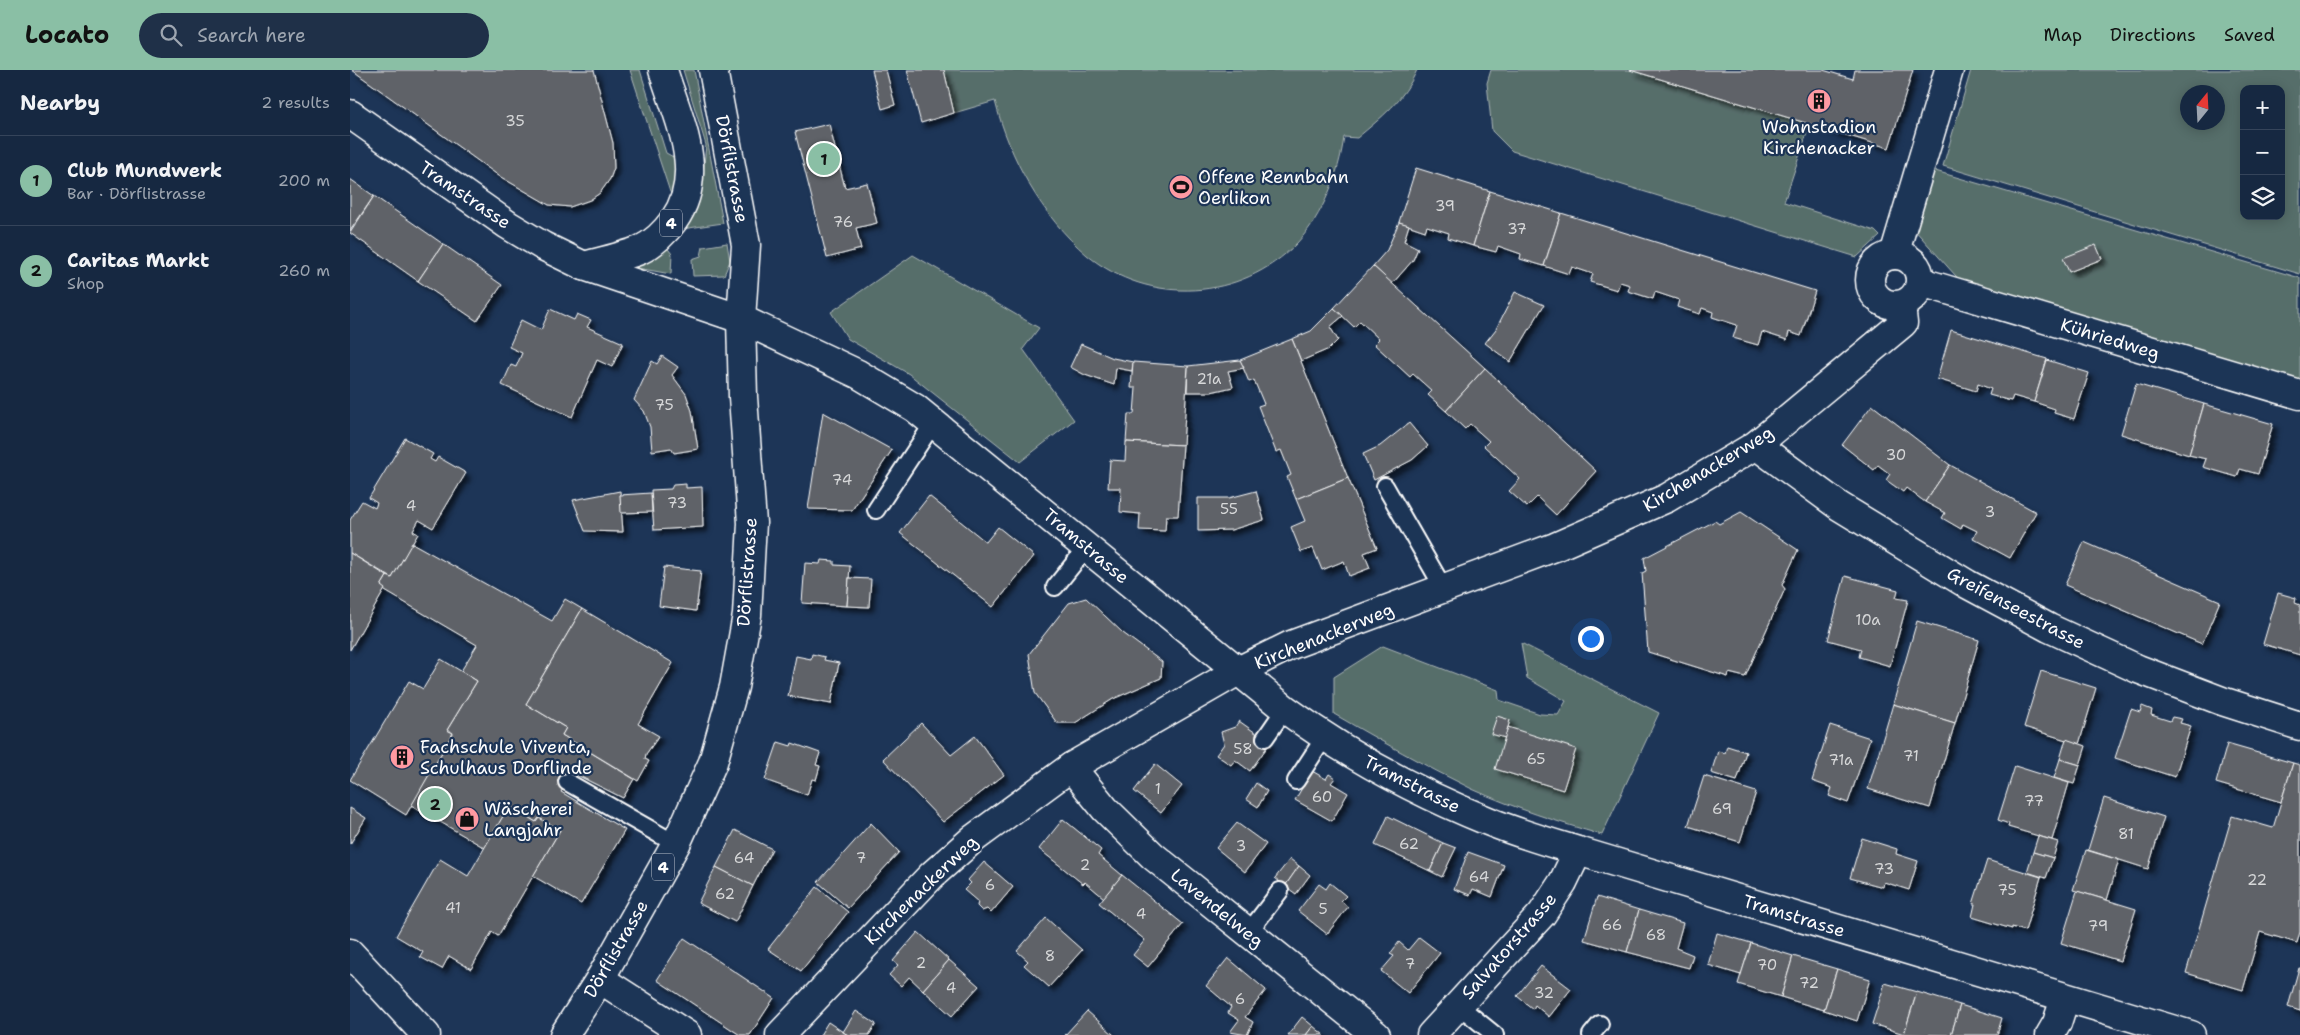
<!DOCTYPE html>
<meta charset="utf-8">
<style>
:root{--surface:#162841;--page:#1f3048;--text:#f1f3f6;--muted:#9ea6b1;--line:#35445a;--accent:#8abfa5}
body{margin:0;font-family:"Shantell Sans",sans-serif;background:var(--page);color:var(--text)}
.controls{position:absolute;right:15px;top:15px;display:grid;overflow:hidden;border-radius:10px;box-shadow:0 2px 12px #0003}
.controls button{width:45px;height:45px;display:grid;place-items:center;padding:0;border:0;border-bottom:1px solid var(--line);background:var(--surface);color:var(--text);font:25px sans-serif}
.compass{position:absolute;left:1830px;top:15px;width:45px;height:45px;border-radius:50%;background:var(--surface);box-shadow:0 2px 12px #0003;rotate:18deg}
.you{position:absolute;left:1240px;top:568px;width:18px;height:18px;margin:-12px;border:4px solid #fff;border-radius:50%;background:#1a73e8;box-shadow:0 0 0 8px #1a73e833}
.badge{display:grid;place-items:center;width:32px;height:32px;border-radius:50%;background:var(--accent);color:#111;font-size:16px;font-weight:700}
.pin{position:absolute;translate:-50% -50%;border:2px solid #fff;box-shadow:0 1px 5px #0006}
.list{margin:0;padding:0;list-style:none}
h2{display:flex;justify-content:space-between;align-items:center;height:65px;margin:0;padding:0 20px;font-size:21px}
h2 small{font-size:16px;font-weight:400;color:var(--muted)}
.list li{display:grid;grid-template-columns:32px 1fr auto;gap:15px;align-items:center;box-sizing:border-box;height:90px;padding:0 20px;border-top:1px solid var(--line)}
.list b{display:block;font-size:19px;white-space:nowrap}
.list p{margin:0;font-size:16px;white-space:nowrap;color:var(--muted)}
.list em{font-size:16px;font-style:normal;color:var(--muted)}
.icon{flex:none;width:28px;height:28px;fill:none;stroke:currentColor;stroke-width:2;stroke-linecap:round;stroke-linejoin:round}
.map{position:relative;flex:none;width:1950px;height:965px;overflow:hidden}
header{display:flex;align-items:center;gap:30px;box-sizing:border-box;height:70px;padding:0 25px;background:var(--accent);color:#111}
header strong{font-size:24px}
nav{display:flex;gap:28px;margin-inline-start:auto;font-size:18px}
.search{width:350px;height:45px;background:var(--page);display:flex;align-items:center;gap:12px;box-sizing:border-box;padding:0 18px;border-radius:28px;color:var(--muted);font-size:19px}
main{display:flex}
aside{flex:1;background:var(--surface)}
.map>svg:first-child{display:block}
.green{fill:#576e6b;stroke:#abb6b5;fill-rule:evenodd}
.building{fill:#5e6268;stroke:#fff;filter:url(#shadow)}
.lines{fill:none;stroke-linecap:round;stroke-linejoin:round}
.service-casing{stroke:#fff;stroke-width:20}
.minor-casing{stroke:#fff;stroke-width:31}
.tertiary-casing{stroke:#fff;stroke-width:31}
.primary-casing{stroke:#fff;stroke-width:31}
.service{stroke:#1d3557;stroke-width:16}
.minor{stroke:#1d3557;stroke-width:28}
.tertiary{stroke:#1d3557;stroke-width:28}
.primary{stroke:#1d3557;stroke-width:28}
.labels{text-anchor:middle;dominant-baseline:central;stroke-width:4.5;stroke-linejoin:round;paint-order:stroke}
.number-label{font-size:15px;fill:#d7d8d9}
.shield{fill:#1d3557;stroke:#bbc2cd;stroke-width:1}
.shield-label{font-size:16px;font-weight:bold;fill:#fff}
.poi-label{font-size:18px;fill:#fff;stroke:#1d3557;text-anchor:start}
.street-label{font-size:18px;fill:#fff;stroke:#1d3557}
</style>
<header>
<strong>Locato</strong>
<div class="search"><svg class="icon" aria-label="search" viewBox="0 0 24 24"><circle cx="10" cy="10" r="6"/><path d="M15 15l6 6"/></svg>Search here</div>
<nav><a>Map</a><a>Directions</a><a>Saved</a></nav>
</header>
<main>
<aside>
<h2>Nearby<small>2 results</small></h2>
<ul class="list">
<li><span class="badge">1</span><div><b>Club Mundwerk</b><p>Bar · Dörflistrasse</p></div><em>200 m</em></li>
<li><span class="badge">2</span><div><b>Caritas Markt</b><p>Shop</p></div><em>260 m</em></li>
</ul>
</aside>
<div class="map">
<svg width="1950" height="965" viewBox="0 0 1950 965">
<defs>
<filter id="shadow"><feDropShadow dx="4.5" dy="4.5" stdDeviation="2.5" flood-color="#0009"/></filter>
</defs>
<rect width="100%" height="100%" fill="#1d3557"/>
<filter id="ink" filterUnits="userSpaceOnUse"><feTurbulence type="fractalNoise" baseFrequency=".02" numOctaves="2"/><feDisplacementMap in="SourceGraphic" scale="10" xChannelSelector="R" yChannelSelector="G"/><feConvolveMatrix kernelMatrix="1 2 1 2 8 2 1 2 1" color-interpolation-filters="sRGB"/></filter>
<g filter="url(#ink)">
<g class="green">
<path d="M280,0H290L316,83L327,89L326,130L320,122Z"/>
<path d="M333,0H344L373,153L332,159L351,124L356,75Z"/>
<path d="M594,0H1067C1054,30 1032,47 1007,68L994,67C989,104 973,145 947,173C891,231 799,236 737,185C692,147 659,87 645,31L604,43Z"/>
<path d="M1141,0H1280L1460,54L1434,132L1525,161L1530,166L1507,187L1162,81L1142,61L1137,13Z"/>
<path d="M1621,0H1950V204L1593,96ZM1894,19H1931V146H1894ZM1838,22H1868V52H1838Z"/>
<path d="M1582,100L1950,208V316L1614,215L1563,158Z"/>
<path d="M377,173L380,191L374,205L343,206L342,189L351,186L353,177Z"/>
<path d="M315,175L322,184L321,204L287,198V192Z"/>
<path d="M563,185L689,258L673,279L724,350L670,392L559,304L498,269L481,242Z"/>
<path d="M1171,573L1309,643L1252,765C1208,752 1164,738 1122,719C1075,696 1029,670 984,644V607L1033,576L1148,620L1149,630L1190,644L1208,645L1216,631L1177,608Z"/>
</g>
<g class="building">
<path d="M2,0H244L263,73L264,98L260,109L250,123L240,130L220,137L199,135L149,106Z"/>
<path d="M522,0H536L545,35L532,39Z"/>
<path d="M557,0H594L604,43L571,53Z"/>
<path d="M1280,0H1473L1503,9L1505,0H1563L1539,78Z"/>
<path d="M479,54L495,118L517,113L527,153L506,158L511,179L477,188L445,62Z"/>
<path d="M1066,98L1140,121L1123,176L1098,168L1099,163L1077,156L1075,161L1049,152Z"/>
<path d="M0,109L24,126L0,161Z"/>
<path d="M1140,121L1211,143L1194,196L1170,189L1171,184L1148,176L1146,182L1123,176Z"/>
<path d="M24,126L93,174L68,211L0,163Z"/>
<path d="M1211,143L1465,221L1451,266L1439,262L1437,270L1412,262L1408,275L1383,268L1387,255L1362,247L1363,242L1352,238L1350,244L1327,237L1329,230L1305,222L1303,229L1278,221L1280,215L1270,212L1267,220L1240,212L1243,204L1222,197L1219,204L1194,196Z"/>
<path d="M1049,152L1059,155L1054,171L1068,178L1063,190L1042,214L1023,196L1037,180Z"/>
<path d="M93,174L152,215L127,251L68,211Z"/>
<path d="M1746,175L1752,189L1719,202L1713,188Z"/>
<path d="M1023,196L1135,298L1096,341L1078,325L1082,321L1063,304L1060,307L1024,274L1029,269L1010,251L1004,257L984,238Z"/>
<path d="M1165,222L1194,235L1160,292L1135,273L1146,259Z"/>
<path d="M984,238L993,246L980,257L988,270L979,279L951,291L942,269L961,261Z"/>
<path d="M200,239L224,250L227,244L241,250L237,257L273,273L262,297L247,290L222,347L152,315L161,295L166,297L172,283L159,277L171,250L191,260Z"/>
<path d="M1601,260L1697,289L1684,332L1663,326L1661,331L1639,325L1641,319L1628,314L1626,321L1587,309Z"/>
<path d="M942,269L998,408L946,429L937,407L941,405L931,380L926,382L908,336L914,334L904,310L899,312L890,290Z"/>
<path d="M731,274L763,288L783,292L782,301L766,298L764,315L735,305L720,297Z"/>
<path d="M312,286L328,297L322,305L336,324L342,341L348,379L324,383L321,378L302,381L300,357L294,341L284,330L302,291L307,294Z"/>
<path d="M890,290L894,298L878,301L883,317L861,322H837L838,296Z"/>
<path d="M1697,290L1739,303L1724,349L1704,343L1705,339L1684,332Z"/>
<path d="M783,292L838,296L833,375L776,372L778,344H784L786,318H781Z"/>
<path d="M1135,298L1246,401L1206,445L1187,427L1177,437L1159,421L1170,409L1134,376L1139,371L1120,354L1115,359L1096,341Z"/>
<path d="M1786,314L1854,334L1839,385L1771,364Z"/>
<path d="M1854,334L1923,354L1908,404L1890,399L1887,407L1853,397L1856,389L1839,385Z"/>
<path d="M1522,335L1600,395L1575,432L1556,418L1553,422L1536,410L1540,404L1528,395L1524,400L1492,375Z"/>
<path d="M473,342L542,380L502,440L458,439Z"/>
<path d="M1059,353L1078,376L1062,390L1024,410L1013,384L1030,376Z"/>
<path d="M55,368L83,384L80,389L85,392L88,387L116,403L83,458L69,450L63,461L68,464L42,508L0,483V450L12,431L25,438L27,433L19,428Z"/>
<path d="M776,372L833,375L828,446H816L815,461L789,460L790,444L770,442L771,418H758L760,390L775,391Z"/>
<path d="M1600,395L1686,442L1660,488L1623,468L1627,461L1613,454L1611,459L1592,448L1595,443L1575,432Z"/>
<path d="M998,408L1027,478L1014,483L1020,498L999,506L994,491L972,500L963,478L951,482L941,457L955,451L946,429Z"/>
<path d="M336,414V418L352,417L353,457L304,460L301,420L321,419L323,415Z"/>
<path d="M270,421L273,462L235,461L223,430Z"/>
<path d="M906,421L914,450L881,460L848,461V428H879Z"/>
<path d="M301,423L302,442L271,443L270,425Z"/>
<path d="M579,426L636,472L648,457L684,486L643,537L550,463Z"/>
<path d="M1391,442L1448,480L1432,515L1435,519L1395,607L1379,603L1378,607L1298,582L1292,503L1296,501L1294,488L1365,451L1369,454Z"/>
<path d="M1734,472L1870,531L1852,574L1715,515Z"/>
<path d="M62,473L202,551L215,529L232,539L176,634L216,658L212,665L284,709L273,728L223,703L211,722L275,760L231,834L183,806L210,760L189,748L186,752L159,736L135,778L61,735L103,663L97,660L127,611L111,601L127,575L35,521L31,516L37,506L42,508Z"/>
<path d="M0,483L37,506L31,516L35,519L0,580Z"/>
<path d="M471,490L484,491V495L500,496L497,536L452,533L455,493L470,494Z"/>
<path d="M314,497L351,501L346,541L309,536Z"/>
<path d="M1495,506L1548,520L1546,528L1558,530L1540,596L1509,587L1511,579L1478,570Z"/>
<path d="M499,508L521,509L519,537L497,536Z"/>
<path d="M1928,523L1946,528L1945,533L1950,535V585L1913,574Z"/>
<path d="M736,528L773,563L812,592L811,608L763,629L725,653H707L685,623L679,584L719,533Z"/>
<path d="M232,539L323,593L288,654L309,666L296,684L295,689L299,691L288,711L212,665L216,658L176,634Z"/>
<path d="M1567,551L1629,570L1605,653L1543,634Z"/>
<path d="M462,584L475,587L474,590L489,593L481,634L438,626L446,586L461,589Z"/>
<path d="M91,589L127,611L97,660L103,663L56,745L0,710L59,611L73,619Z"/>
<path d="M1691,601L1746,618L1729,674L1674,657Z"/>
<path d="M1543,634L1605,653L1580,738L1518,719Z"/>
<path d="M1792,636L1802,640L1801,645L1820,651L1822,647L1832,649L1830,653L1841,656L1825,707L1765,688L1781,639L1790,642Z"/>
<path d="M1147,646L1160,650L1155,668L1141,664Z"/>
<path d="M889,651L920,673L900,701L885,690L881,695L866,685L874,674L871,662L885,657Z"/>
<path d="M571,653L601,685L625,666L654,705L593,752L533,689Z"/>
<path d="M1480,655L1520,668L1498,733L1479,726L1482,718L1462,711Z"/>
<path d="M1158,657L1226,679L1213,720L1145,699Z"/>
<path d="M1716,669L1736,676L1730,695L1710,689Z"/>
<path d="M428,672L441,676L442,673L470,683L466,695L470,696L466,710L462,709L457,725L415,710Z"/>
<path d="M1877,674L1943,693L1931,732L1866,713Z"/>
<path d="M1377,676L1396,682L1387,711L1361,703L1368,681L1375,683Z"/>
<path d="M1710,689L1730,695L1724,714L1704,708Z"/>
<path d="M1943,693L1950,695V862L1947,873L1910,862L1893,920L1836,903L1882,746L1923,758Z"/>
<path d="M805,694L832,716L811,743L784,721Z"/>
<path d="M1665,696L1719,713L1702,770L1658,757L1659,754L1648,750Z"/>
<path d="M962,701L976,709L979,704L985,708L981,713L998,723L982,751L945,730Z"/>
<path d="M1354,706L1406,722L1390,772L1338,756Z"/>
<path d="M906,713L917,721L908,737L896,729Z"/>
<path d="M1754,728L1814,747L1798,799L1738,780Z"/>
<path d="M159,736L186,752L189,748L210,760L148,866L142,862L121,899L99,886L92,899L70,887L73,882L46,866L90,789L118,806Z"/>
<path d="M0,738L16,748L0,774Z"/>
<path d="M1038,746L1093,773L1080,801L1025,775Z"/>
<path d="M713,749L751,780L748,785L772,805L754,828L735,812L733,814L689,779Z"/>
<path d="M521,753L549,782L498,838L468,812Z"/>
<path d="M887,753L916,774L895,802L866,778Z"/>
<path d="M385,760L422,779L403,816L366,797Z"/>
<path d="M1688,766L1708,772L1703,788L1683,782Z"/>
<path d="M1512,768L1547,779L1546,784L1568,791L1559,820L1534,812L1533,817L1500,808Z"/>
<path d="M1093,773L1106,778L1092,807L1080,801Z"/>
<path d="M1736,780L1769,790L1757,830L1723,820Z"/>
<path d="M1118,782L1154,795L1142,827L1123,819L1120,825L1104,819Z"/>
<path d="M1683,782L1703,788L1696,808L1677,802Z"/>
<path d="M940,789L949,796L935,816L925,808Z"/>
<path d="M1637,790L1691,807L1675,861L1662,857V859L1622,847L1625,834H1623Z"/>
<path d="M634,792L663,817L641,843L637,839L632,841L627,836L628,832L614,820L621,813L618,810Z"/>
<path d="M949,796L960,805L946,824L935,816Z"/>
<path d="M366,797L403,816L385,852L348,833Z"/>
<path d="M772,805L833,854L798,897L783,885L795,870L749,833Z"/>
<path d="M980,813L996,826L991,831L998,837L977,864L948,841L969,814L976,819Z"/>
<path d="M467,817L498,842L451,901L418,879Z"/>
<path d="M1727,821L1786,839L1770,891L1711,873Z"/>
<path d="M1247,827L1289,840L1277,882L1234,870Z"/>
<path d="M1289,840L1333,853L1326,878L1343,885L1339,898L1277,882Z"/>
<path d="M696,848L732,880L699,917L674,895L678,891L667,881Z"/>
<path d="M568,862L599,890L573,920L559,907L551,916L539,905L548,895L543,891Z"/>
<path d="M1367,863L1401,873L1391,905L1358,895Z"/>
<path d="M1069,867L1090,883L1058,923L1031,901L1044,886L1040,884L1049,872L1058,880Z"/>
<path d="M334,868L424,928L400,965H390L307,910Z"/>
<path d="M1401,873L1443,886L1431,927L1388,914Z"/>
<path d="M1443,886L1487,899L1474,940L1431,927Z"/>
<path d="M878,888L916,920L895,947L903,952L897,965L880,962L889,950L878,943L881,937L856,916Z"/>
<path d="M599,890L629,916L602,946L573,920Z"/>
<path d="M1191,896L1221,919L1199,947L1185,935L1183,939L1167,926Z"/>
<path d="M1949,898H1950V941L1938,937Z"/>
<path d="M1487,899L1520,909L1507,951L1474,940Z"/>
<path d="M1535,913L1567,922L1554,964L1522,954Z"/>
<path d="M1567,922L1610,935L1601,965L1554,964Z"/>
<path d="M1610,935L1652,948L1647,965H1601Z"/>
<path d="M506,941L526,954L519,965H498L493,962Z"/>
<path d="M737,941L764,965H715Z"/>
<path d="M952,947L963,956L956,965H938Z"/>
<path d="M478,952L493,962L498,965H470Z"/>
<path d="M963,956L974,965H956Z"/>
</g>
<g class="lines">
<defs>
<g id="service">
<path d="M1035,416L1094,519"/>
<path d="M526,440L584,352"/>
<path d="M705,517L737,477"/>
<path d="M915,668L935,639"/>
<path d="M946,711L974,668"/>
<path d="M217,712L326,774"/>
<path d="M898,863L930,821"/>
<path d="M1108,935L1145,965"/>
<path d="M1241,965L1250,954"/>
</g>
<g id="minor">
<circle cx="1545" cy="210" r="25"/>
<path d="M1544,185L1599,0"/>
<path d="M1571,212L1950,325"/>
<path d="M391,249L508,304L565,338L935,639C998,685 1066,722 1138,751C1167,763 1198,772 1228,781L1841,965"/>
<path d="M1406,375L1489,436L1617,514L1699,558L1788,599L1872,631L1950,656"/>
<path d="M721,697L755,739L803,786L1026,965"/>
<path d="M250,909L337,965"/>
<path d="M430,965L582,805L623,769L721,697L888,601L941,575L1205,477L1317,428L1406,375L1553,253L1551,236"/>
<path d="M1081,965L1192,844L1213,812L1228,781"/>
<path d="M1700,965L1707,953L1715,928"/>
</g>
<path id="tertiary" d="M0,883L76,965"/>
<g id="primary">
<path d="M0,44L158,155L193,176L234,196L391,249"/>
<path d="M234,196C253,191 272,187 290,180C303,174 316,161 324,150C357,103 328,49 313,0"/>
<path d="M214,965L250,909L326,774L363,692L384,617L397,545L402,453L393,327L391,249L396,175L363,0"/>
</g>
</defs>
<use href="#service" class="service-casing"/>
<use href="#minor" class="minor-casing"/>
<use href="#tertiary" class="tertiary-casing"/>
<use href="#primary" class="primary-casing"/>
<use href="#service" class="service"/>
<use href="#minor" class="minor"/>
<use href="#tertiary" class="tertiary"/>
<use href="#primary" class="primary"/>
</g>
</g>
<defs>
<symbol id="building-disc" viewBox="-11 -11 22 22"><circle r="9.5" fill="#ff9aa2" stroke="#1d3557"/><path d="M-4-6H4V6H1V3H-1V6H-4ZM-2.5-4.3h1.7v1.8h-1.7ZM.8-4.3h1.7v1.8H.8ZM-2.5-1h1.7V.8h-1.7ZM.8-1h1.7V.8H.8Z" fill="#111"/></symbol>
<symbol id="stadium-disc" viewBox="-11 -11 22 22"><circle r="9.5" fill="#ff9aa2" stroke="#1d3557"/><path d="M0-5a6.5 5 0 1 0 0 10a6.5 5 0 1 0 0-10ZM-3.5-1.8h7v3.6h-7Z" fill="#111"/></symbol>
<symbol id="shop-disc" viewBox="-11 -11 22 22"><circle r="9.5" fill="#ff9aa2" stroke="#1d3557"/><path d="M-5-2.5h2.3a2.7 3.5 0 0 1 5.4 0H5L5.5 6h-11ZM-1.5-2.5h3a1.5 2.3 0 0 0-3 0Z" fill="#111"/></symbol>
</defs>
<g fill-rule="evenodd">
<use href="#building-disc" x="1455" y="17" width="28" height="28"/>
<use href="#stadium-disc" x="817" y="103" width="28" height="28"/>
<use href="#building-disc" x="38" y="673" width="28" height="28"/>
<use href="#shop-disc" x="103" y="735" width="28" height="28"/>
</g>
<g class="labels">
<g class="number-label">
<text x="165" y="51">35</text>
<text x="1095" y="136">39</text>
<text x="493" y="152">76</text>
<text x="1167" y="159">37</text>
<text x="859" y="309">21a</text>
<text x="314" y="335">75</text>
<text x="1546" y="385">30</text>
<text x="492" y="410">74</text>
<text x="327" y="433">73</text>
<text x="61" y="436">4</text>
<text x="879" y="439">55</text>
<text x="1640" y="442">3</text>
<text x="1518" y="550">10a</text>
<text x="893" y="679">58</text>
<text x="1561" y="686">71</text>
<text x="1186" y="689">65</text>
<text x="1491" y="690">71a</text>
<text x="808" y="719">1</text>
<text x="972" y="727">60</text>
<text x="1684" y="731">77</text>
<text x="1372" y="739">69</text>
<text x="1776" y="764">81</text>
<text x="1059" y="774">62</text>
<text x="891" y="776">3</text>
<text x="394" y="788">64</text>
<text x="511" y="788">7</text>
<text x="735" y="795">2</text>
<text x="1534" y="799">73</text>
<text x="1129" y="807">64</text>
<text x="1907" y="810">22</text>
<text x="640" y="815">6</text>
<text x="1657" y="820">75</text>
<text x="375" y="824">62</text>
<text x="103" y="838">41</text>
<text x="973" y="839">5</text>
<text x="791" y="844">4</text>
<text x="1262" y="855">66</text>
<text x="1748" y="856">79</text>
<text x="1306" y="865">68</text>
<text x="700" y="886">8</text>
<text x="571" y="893">2</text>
<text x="1060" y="894">7</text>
<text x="1417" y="895">70</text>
<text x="1459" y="913">72</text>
<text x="601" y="918">4</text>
<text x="1194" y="923">32</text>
<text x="890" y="929">6</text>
</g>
<g class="shield">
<rect x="310" y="139.5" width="22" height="27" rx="4"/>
<rect x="302" y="783.5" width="22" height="27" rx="4"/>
</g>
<g class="shield-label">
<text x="321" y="153">4</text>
<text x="313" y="797">4</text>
</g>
<g class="poi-label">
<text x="1469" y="57" text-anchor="middle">Wohnstadion<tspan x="1469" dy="21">Kirchenacker</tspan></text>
<text x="848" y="107">Offene Rennbahn<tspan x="848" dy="21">Oerlikon</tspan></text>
<text x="70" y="677">Fachschule Viventa,<tspan x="70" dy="21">Schulhaus Dorflinde</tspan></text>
<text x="134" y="739">Wäscherei<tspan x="134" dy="21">Langjahr</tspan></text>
</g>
<g class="street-label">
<text transform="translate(382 99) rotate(79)">Dörflistrasse</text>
<text transform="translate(115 125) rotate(34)">Tramstrasse</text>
<text transform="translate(1760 269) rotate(17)">Kühriedweg</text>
<text transform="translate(1358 399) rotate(-31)">Kirchenackerweg</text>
<text transform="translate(736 476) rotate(40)">Tramstrasse</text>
<text transform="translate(397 502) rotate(-86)">Dörflistrasse</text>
<text transform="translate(1666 538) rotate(28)">Greifenseestrasse</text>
<text transform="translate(974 566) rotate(-22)">Kirchenackerweg</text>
<text transform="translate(1062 714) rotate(27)">Tramstrasse</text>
<text transform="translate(571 820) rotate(-44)">Kirchenackerweg</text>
<text transform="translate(867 838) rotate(39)">Lavendelweg</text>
<text transform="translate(1444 846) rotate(17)">Tramstrasse</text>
<text transform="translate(1159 876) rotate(-49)">Salvatorstrasse</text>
<text transform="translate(266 879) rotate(-60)">Dörflistrasse</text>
</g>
</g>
</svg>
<div class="controls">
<button>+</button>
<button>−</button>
<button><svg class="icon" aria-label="layers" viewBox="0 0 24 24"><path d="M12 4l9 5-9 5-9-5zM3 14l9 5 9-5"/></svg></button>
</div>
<svg class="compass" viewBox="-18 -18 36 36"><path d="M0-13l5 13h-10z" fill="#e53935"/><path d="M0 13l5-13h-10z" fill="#9ea6b1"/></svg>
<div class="you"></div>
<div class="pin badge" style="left:474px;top:89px">1</div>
<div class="pin badge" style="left:85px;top:734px">2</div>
</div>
</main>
